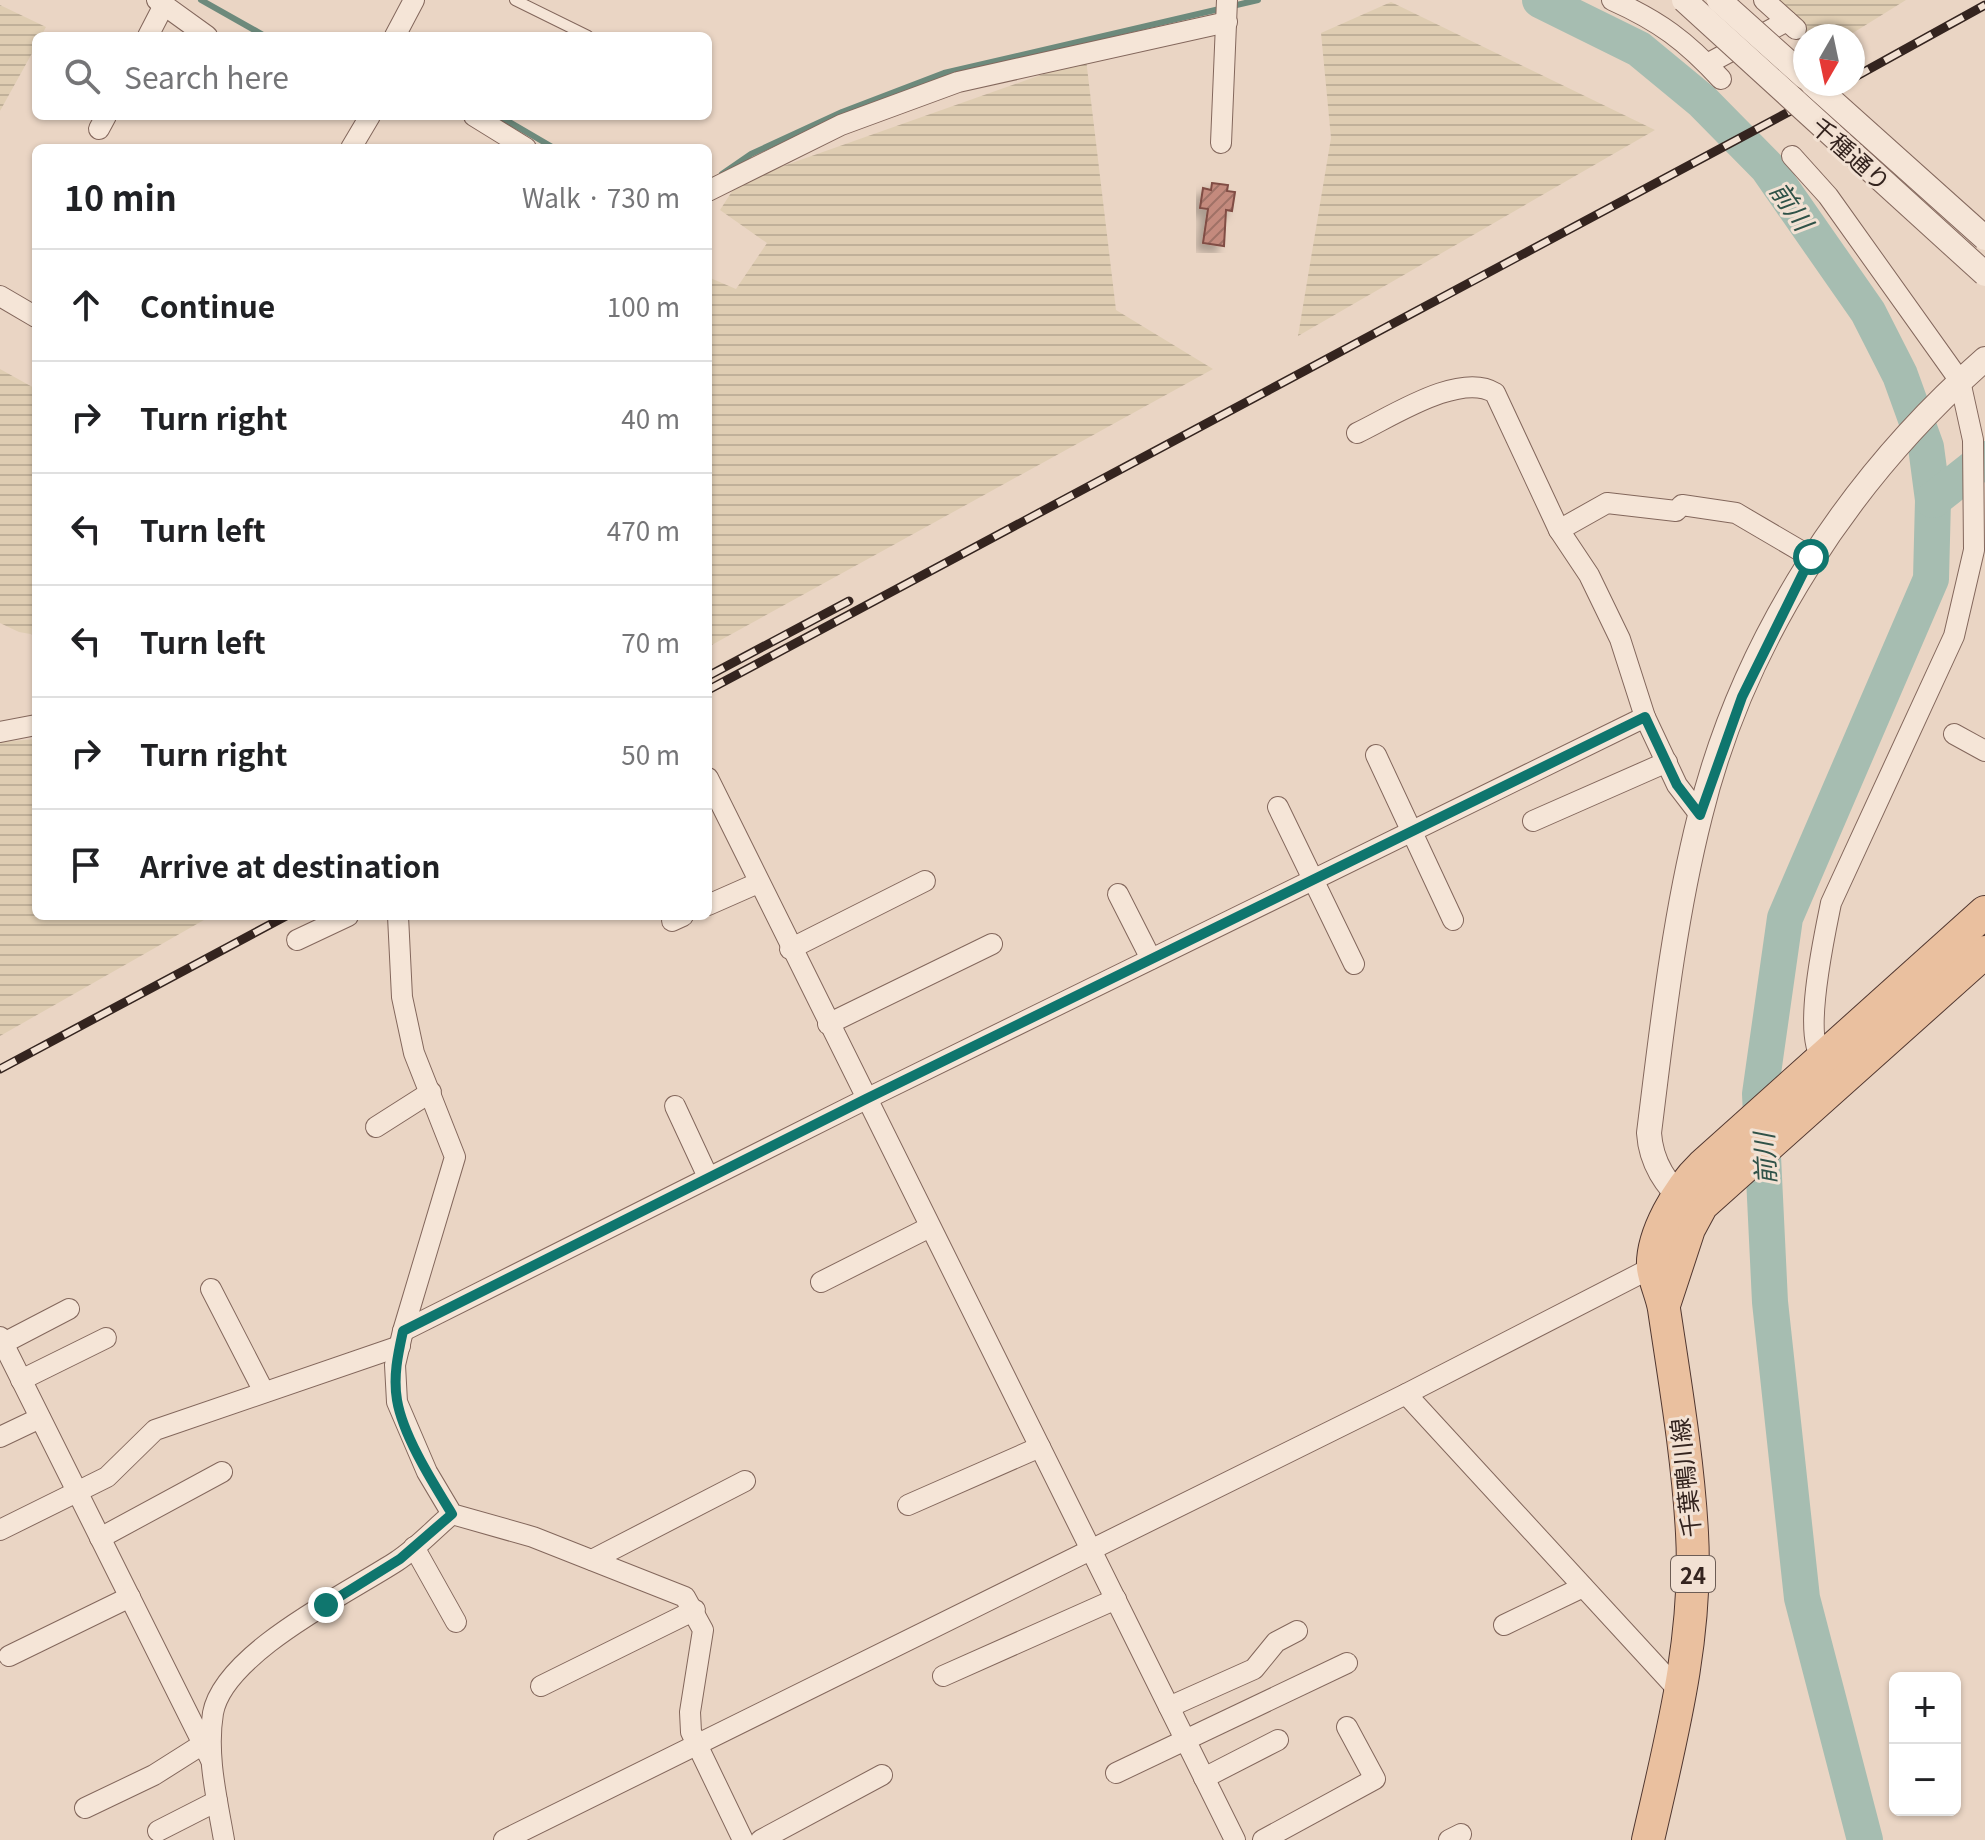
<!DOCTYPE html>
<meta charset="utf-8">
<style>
:root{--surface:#fff;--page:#f6f6f6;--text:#202124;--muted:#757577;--line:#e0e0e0}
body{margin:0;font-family:Georgia,"Noto Sans JP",serif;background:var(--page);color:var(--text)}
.controls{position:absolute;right:24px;bottom:24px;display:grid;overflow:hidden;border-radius:12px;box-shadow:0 2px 6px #0004}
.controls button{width:72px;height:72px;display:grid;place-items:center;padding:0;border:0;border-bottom:2px solid var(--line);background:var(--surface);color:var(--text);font:40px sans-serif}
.compass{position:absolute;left:1793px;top:24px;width:72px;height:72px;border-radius:50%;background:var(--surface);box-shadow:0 2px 6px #0004;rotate:189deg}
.stop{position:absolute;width:24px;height:24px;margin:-18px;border:6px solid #0f766e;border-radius:50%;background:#fff}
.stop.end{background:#0f766e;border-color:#fff;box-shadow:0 2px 8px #0008}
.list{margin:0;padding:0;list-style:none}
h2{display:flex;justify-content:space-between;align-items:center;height:104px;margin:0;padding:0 32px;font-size:34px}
h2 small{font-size:26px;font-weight:400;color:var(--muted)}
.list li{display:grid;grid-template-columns:52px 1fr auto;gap:24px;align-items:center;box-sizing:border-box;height:112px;padding:0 32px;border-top:2px solid var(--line)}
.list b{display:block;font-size:30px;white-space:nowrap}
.list em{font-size:26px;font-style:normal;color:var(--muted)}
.icon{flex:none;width:44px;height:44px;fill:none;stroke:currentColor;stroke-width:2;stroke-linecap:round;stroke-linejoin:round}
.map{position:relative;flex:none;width:1985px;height:1840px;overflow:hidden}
.search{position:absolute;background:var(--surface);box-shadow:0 2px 6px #0004;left:32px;top:32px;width:680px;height:88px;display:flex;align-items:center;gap:20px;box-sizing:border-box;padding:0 28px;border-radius:12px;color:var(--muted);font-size:30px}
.panel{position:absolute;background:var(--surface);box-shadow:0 2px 6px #0004;left:32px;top:144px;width:680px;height:776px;border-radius:12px}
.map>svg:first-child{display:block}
.farmland{fill:url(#farmland-rules)}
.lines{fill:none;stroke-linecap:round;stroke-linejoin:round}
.stream{stroke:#6d8a7c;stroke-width:6}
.river{stroke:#a6bdb1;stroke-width:36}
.building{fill:url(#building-hatch);stroke:#804d44;stroke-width:2;filter:url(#shadow)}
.service-casing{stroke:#83675c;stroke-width:12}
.minor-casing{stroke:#83675c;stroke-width:22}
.tertiary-casing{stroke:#83675c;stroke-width:26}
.primary-casing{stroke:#513730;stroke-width:34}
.service{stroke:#f5e5d7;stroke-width:10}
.minor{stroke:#f5e5d7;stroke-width:20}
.tertiary{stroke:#f5e5d7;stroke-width:24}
.primary{stroke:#eac09f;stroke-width:32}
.rail-casing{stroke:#34241f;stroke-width:9}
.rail{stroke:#f2e1d3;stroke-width:6;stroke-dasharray:18;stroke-linecap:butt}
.tertiary-bridge-casing{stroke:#83675c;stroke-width:26;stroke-linecap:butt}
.tertiary-bridge{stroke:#f5e5d7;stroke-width:24}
.route{stroke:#0f766e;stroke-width:10}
.labels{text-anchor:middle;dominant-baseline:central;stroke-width:6;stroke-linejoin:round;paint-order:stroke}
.shield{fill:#f2e1d3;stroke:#6d5d55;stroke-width:2}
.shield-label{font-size:22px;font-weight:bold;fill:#34241f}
.street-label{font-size:24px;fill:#34241f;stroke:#f2e1d3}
.water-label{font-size:26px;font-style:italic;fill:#2f5248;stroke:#f2e1d3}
</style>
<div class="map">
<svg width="1985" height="1840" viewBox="0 0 1985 1840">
<defs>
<pattern id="farmland-rules" width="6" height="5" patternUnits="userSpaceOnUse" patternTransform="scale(2)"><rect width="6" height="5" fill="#dfcdb2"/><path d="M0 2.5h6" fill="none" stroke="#c0b099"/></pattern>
<pattern id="building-hatch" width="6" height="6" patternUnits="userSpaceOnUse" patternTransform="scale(2)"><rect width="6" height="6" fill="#c48a7d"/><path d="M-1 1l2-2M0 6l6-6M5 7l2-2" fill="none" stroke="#a07166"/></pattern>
<filter id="shadow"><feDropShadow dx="-7" dy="7" stdDeviation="4" flood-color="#0004"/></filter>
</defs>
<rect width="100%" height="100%" fill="#ead5c4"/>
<g class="farmland">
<path d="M1779,0H1906L1848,36H1807L1794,14Z"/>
<path d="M1391,2L1655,130L1298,336L1331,138L1321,33Z"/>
<path d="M0,5L46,27L41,36H36V46L0,111Z"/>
<path d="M1086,59L1116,310L1213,369L708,647V277L736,289L767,243L720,210L738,182Z"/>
<path d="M0,369L36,389V635L19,632L0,623Z"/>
<path d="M36,739V916H211L0,1036V742Z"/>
</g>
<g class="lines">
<g class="stream">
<path d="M201,0L265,36"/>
<path d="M499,116L554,148"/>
<path d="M722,174L751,154L842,112L944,73L1258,0"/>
</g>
<g class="river">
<path d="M1540,0L1639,49L1702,101L1767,167L1868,312L1900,375L1926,447L1933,500L1931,579L1785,918L1760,1094L1770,1302L1802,1598L1865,1840"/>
<path d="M1933,500L1985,459"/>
</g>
</g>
<path class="building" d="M1212,183L1228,185L1227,191L1235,192L1232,211L1226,210L1224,246L1203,243L1208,209L1200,208L1203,188L1211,190Z"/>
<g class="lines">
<defs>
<path id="service" d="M515,0L588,36"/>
<g id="minor">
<path d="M157,0L207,36"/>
<path d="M1612,0C1659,21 1686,41 1721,79"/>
<path d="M1764,0L1796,29"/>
<path d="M148,36L164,5"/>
<path d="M395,36L414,0"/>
<path d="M1707,64L1787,21"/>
<path d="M474,116L526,148"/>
<path d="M99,129L106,116"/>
<path d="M1221,143L1227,0"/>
<path d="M351,148L370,116"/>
<path d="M1792,156L1828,196L1960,381L1973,440L1974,550L1954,636L1831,903C1825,933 1802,1036 1822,1058"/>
<path d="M708,191L841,125L958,82L1227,22"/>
<path d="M0,296L36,317"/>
<path d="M1357,433C1391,417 1460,371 1495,393L1559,530L1589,575L1620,639L1645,717L1677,785L1700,815"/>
<path d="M1559,530L1607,503L1676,511L1682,505L1736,513L1811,557"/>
<path d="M0,732L36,725"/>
<path d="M1954,734L1985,751"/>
<path d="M1376,755L1453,920"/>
<path d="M708,778L1235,1840"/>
<path d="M1278,807L1354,964"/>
<path d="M1533,821L1667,762"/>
<path d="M1118,894L1151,959"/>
<path d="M708,905L758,883"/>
<path d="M398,916L402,997L414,1053L455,1157L403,1331L395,1365L397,1402L427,1472L452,1514L533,1537L685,1597L703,1630L690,1712L691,1732L743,1840"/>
<path d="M672,921L683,916"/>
<path d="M297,940L348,916"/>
<path d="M790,949L925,881"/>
<path d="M828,1024L992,944"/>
<path d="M675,1106L708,1177"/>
<path d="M376,1127L431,1092"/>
<path d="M821,1282L930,1227"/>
<path d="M211,1289L264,1392"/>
<path d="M403,1331L866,1099L1645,717"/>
<path d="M0,1337L211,1760"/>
<path d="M0,1345L69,1309"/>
<path d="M21,1380L106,1338"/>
<path d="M1406,1394L1681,1693"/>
<path d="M0,1437L40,1418"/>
<path d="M908,1505L1040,1447"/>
<path d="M0,1530L107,1477L155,1430L400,1346"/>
<path d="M100,1538L222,1472"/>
<path d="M414,1547L456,1622"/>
<path d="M592,1560L745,1481"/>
<path d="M1504,1625L1583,1587"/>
<path d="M9,1656L130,1597"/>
<path d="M943,1676L1116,1599"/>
<path d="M541,1686L695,1610"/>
<path d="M1169,1707L1254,1669L1276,1642L1297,1631"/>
<path d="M1116,1773L1347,1663"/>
<path d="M1204,1778L1278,1740"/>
<path d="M85,1808L154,1775L203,1744"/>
<path d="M158,1831L217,1801"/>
<path d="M224,1840C217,1799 206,1755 213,1713C224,1653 348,1593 397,1561C417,1548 434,1529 452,1514"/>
<path d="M504,1840L1406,1394L1653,1267"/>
<path d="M761,1840L882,1775"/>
<path d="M1263,1840L1375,1779L1347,1727"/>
<path d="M1449,1840L1461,1834"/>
</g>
<path id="tertiary" d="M1688,1205C1666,1185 1651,1163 1649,1133C1662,1028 1674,919 1700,816C1743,640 1850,477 1985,359"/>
<g id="primary">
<path d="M1665,1302L1689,1229L1702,1205L1985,952"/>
<path d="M1648,1840C1671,1739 1698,1638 1692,1533C1688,1459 1675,1383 1664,1309C1662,1296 1655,1282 1653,1268C1651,1235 1679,1188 1702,1166L1985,912"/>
</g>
</defs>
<use href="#service" class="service-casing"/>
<use href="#minor" class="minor-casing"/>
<use href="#tertiary" class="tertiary-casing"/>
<use href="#primary" class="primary-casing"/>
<use href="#service" class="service"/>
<use href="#minor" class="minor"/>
<use href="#tertiary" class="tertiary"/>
<use href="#primary" class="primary"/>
<defs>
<g id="rail">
<path d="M1853,78L1985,5"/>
<path d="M708,676L849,601"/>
<path d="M708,690L1841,84"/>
<path d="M0,1069L286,916"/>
</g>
</defs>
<use href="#rail" class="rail-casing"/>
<use href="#rail" class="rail"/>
<defs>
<g id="tertiary-bridge">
<path d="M1684,0L1985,274"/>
<path d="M1719,0L1805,77"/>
<path d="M1813,84L1985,238"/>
</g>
</defs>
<use href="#tertiary-bridge" class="tertiary-bridge-casing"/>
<use href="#tertiary-bridge" class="tertiary-bridge"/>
</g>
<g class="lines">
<path class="route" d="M326,1605L400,1559L452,1514C433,1483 403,1436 397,1400C393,1376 398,1354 403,1331L866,1099L1645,717L1677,785L1700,815L1742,697L1811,557"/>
</g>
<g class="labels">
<rect class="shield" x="1671" y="1556" width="44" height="36" rx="6"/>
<g class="shield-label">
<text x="1693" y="1574">24</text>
</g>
<g class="street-label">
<text transform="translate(1852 153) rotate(42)">千種通り</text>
<text transform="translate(1684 1478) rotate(-96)">千葉鴨川線</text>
</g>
<g class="water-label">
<text transform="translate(1793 205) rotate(55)">前川</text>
<text transform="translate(1763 1159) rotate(-93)">前川</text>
</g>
</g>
</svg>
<div class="controls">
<button>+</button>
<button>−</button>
</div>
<svg class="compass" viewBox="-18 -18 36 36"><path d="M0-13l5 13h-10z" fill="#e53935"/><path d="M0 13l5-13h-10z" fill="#757577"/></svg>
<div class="stop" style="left:1811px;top:557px"></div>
<div class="stop end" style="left:326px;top:1605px"></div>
<div class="search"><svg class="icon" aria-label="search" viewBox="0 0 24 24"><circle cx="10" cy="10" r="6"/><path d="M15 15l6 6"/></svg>Search here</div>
<section class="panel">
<h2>10 min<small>Walk · 730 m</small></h2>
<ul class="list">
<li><svg class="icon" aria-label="ahead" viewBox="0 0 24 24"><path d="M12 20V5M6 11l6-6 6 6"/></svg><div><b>Continue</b></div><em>100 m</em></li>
<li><svg class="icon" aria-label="right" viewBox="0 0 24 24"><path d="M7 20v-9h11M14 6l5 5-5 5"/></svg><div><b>Turn right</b></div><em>40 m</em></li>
<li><svg class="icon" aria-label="left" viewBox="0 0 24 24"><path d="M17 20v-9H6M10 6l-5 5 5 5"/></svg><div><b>Turn left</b></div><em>470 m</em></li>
<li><svg class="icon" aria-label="left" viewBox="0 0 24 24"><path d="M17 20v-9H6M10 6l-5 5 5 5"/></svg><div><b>Turn left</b></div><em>70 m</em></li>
<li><svg class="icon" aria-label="right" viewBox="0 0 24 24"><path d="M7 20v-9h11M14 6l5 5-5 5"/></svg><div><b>Turn right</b></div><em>50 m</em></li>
<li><svg class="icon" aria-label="arrive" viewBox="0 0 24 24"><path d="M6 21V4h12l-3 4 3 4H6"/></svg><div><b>Arrive at destination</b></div></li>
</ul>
</section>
</div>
